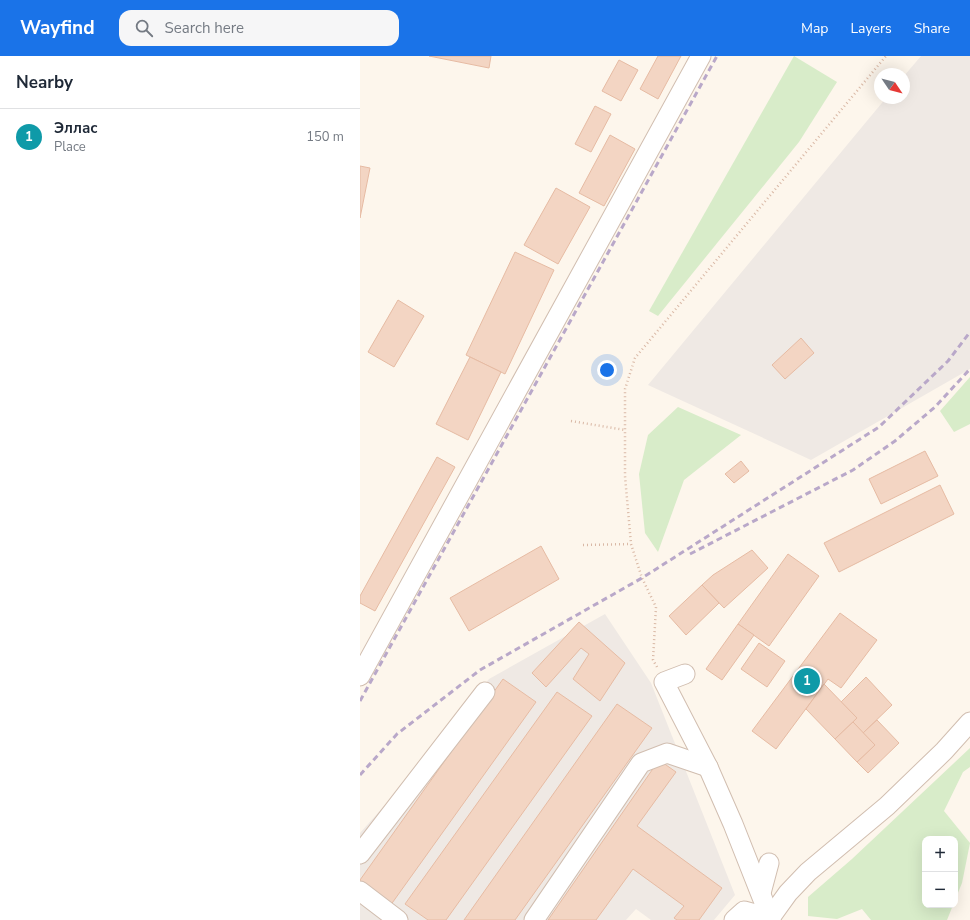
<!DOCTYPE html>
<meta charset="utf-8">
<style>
:root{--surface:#fff;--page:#f6f6f7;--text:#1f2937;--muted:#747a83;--line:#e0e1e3;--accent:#1a73e8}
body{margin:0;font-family:"Nunito Sans",sans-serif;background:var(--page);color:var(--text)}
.controls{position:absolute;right:12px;bottom:12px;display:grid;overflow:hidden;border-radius:8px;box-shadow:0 4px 16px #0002}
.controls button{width:36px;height:36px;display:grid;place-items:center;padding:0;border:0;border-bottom:1px solid var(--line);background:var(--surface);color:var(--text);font:20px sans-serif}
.compass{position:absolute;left:514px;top:12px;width:36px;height:36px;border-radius:50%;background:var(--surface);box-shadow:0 4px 16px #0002;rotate:125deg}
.you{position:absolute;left:247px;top:314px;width:14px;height:14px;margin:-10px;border:3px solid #fff;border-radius:50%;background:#1a73e8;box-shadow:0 0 0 6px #1a73e833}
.badge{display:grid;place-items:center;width:26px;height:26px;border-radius:50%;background:var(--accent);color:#fff;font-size:13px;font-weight:700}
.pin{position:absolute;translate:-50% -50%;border:2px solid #fff;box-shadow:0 1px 4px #0006}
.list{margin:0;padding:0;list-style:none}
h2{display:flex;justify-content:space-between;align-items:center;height:52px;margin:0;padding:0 16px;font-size:17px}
h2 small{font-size:13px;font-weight:400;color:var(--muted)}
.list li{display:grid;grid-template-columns:26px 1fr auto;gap:12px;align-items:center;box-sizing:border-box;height:56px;padding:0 16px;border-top:1px solid var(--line)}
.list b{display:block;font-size:15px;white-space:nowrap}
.list p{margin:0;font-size:13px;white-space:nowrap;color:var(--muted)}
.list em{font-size:13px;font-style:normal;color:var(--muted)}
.icon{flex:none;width:22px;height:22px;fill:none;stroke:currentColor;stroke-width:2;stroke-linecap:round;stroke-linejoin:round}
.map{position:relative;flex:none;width:610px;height:864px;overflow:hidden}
header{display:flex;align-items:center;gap:24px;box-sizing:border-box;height:56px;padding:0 20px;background:var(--accent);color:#fff}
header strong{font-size:19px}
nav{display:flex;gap:22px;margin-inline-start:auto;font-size:14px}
.search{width:280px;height:36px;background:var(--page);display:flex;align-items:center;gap:10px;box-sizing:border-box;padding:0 14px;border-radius:12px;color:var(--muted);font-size:15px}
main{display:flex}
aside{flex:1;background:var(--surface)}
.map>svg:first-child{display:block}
.industrial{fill:#efe9e4}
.green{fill:#d8ecc9}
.building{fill:#f3d5c3;stroke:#e6bba3}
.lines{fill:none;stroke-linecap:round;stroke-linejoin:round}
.minor-casing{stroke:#d1beb0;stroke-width:21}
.path{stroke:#d9b8a5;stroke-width:2.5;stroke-dasharray:1 3;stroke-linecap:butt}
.minor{stroke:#fff;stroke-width:19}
.rail{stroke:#b9a8c9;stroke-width:3;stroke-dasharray:6 4;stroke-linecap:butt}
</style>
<header>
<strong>Wayfind</strong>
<div class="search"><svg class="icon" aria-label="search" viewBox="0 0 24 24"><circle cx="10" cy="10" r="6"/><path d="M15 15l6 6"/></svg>Search here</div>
<nav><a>Map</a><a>Layers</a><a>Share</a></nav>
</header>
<main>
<aside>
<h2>Nearby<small></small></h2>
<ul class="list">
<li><span class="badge" style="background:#0f9aa8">1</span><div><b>Эллас</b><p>Place</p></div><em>150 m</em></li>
</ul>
</aside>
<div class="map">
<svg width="610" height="864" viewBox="0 0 610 864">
<rect width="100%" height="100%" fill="#fdf6ec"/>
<g class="industrial">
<path d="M561,0H610V313L451,404L288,329L526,42H544V20Z"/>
<path d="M245,558L291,627L375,839L354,864H291L276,853L266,864H0V777L74,694L129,623Z"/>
</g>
<g class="green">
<path d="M434,0L477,26L439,86L298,260L289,255Z"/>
<path d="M610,321V368L594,376L580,355Z"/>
<path d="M318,351L381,379L324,424L298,496L285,477L279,418L288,379Z"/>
<path d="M610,692V711L603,716L584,755L610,787L602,827L595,844V783H565V849H593L587,864H511L502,853L477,863L448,860V841L492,803Z"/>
</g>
<g class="building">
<path d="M69,0H131L129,12Z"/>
<path d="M298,0H321L298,43L280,33Z"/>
<path d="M259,4L278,14L261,45L242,35Z"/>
<path d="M235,50L251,58L231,96L215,88Z"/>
<path d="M250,79L275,93L244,150L219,137Z"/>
<path d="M0,110L10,112L0,162Z"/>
<path d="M196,132L230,151L198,208L164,189Z"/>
<path d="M155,196L194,214L145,318L106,299Z"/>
<path d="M38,244L64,260L34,311L8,296Z"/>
<path d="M441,282L454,297L425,323L412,309Z"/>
<path d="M110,301L141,316L108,384L76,368Z"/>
<path d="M565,395L578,420L521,448L509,423Z"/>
<path d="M77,401L95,411L15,555L0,547V540Z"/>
<path d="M381,405L389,415L374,427L365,418Z"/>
<path d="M580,429L594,458L479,516L464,487Z"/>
<path d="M181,490L199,523L109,575L90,542Z"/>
<path d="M392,494L408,512L364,552L342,529L353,519Z"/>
<path d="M428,498L459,520L409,590L378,568Z"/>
<path d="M342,529L359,547L326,579L309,560Z"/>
<path d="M480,557L517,584L481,632L468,623L416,693L392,675Z"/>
<path d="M219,566L265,607L240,645L213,623L229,598L221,592L186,631L172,617Z"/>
<path d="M378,568L394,579L362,624L346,613Z"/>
<path d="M399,587L425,605L407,631L381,613Z"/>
<path d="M506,621L532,649L503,677L493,666L497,662L481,646Z"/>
<path d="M143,623L176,646L30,850L0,829V824Z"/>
<path d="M464,628L497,662L475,683L446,653Z"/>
<path d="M197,636L232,660L86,864H68L45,848Z"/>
<path d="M257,648L292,672L155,864H104Z"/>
<path d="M517,664L539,687L508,717L497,706L515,689L503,677Z"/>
<path d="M493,666L515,689L497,706L475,683Z"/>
<path d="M299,704L316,716L277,770L362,832L339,864H317L314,862L324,850L273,813L236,864H188Z"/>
</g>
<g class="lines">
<defs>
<g id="minor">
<path d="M325,618L304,626L348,711L373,768L411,864"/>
<path d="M0,620L341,0"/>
<path d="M0,798L125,636"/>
<path d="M0,835L38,864"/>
<path d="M401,837L409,807"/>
<path d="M410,862L428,837L448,816L527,750L584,695L610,666"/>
<path d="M174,864L281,707L307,697L348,711"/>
<path d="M374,864L384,855L410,862"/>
</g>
</defs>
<use href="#minor" class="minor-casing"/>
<g class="path">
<path d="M211,365L265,374"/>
<path d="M223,489L271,488"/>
<path d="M297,611L293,604L296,551L282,522L271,488L265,420V333L275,302L526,0"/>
</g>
<use href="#minor" class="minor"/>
<g class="rail">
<path d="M330,498L493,414L535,385L575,351L610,313"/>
<path d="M0,645L357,0"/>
<path d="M0,719L37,678L120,614L282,522L519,371L588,305L610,276"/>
</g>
</g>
</svg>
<div class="controls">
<button>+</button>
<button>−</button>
</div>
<svg class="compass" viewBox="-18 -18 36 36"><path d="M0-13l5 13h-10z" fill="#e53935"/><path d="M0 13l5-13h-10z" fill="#747a83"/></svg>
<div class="you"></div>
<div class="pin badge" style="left:447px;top:625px;background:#0f9aa8">1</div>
</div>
</main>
